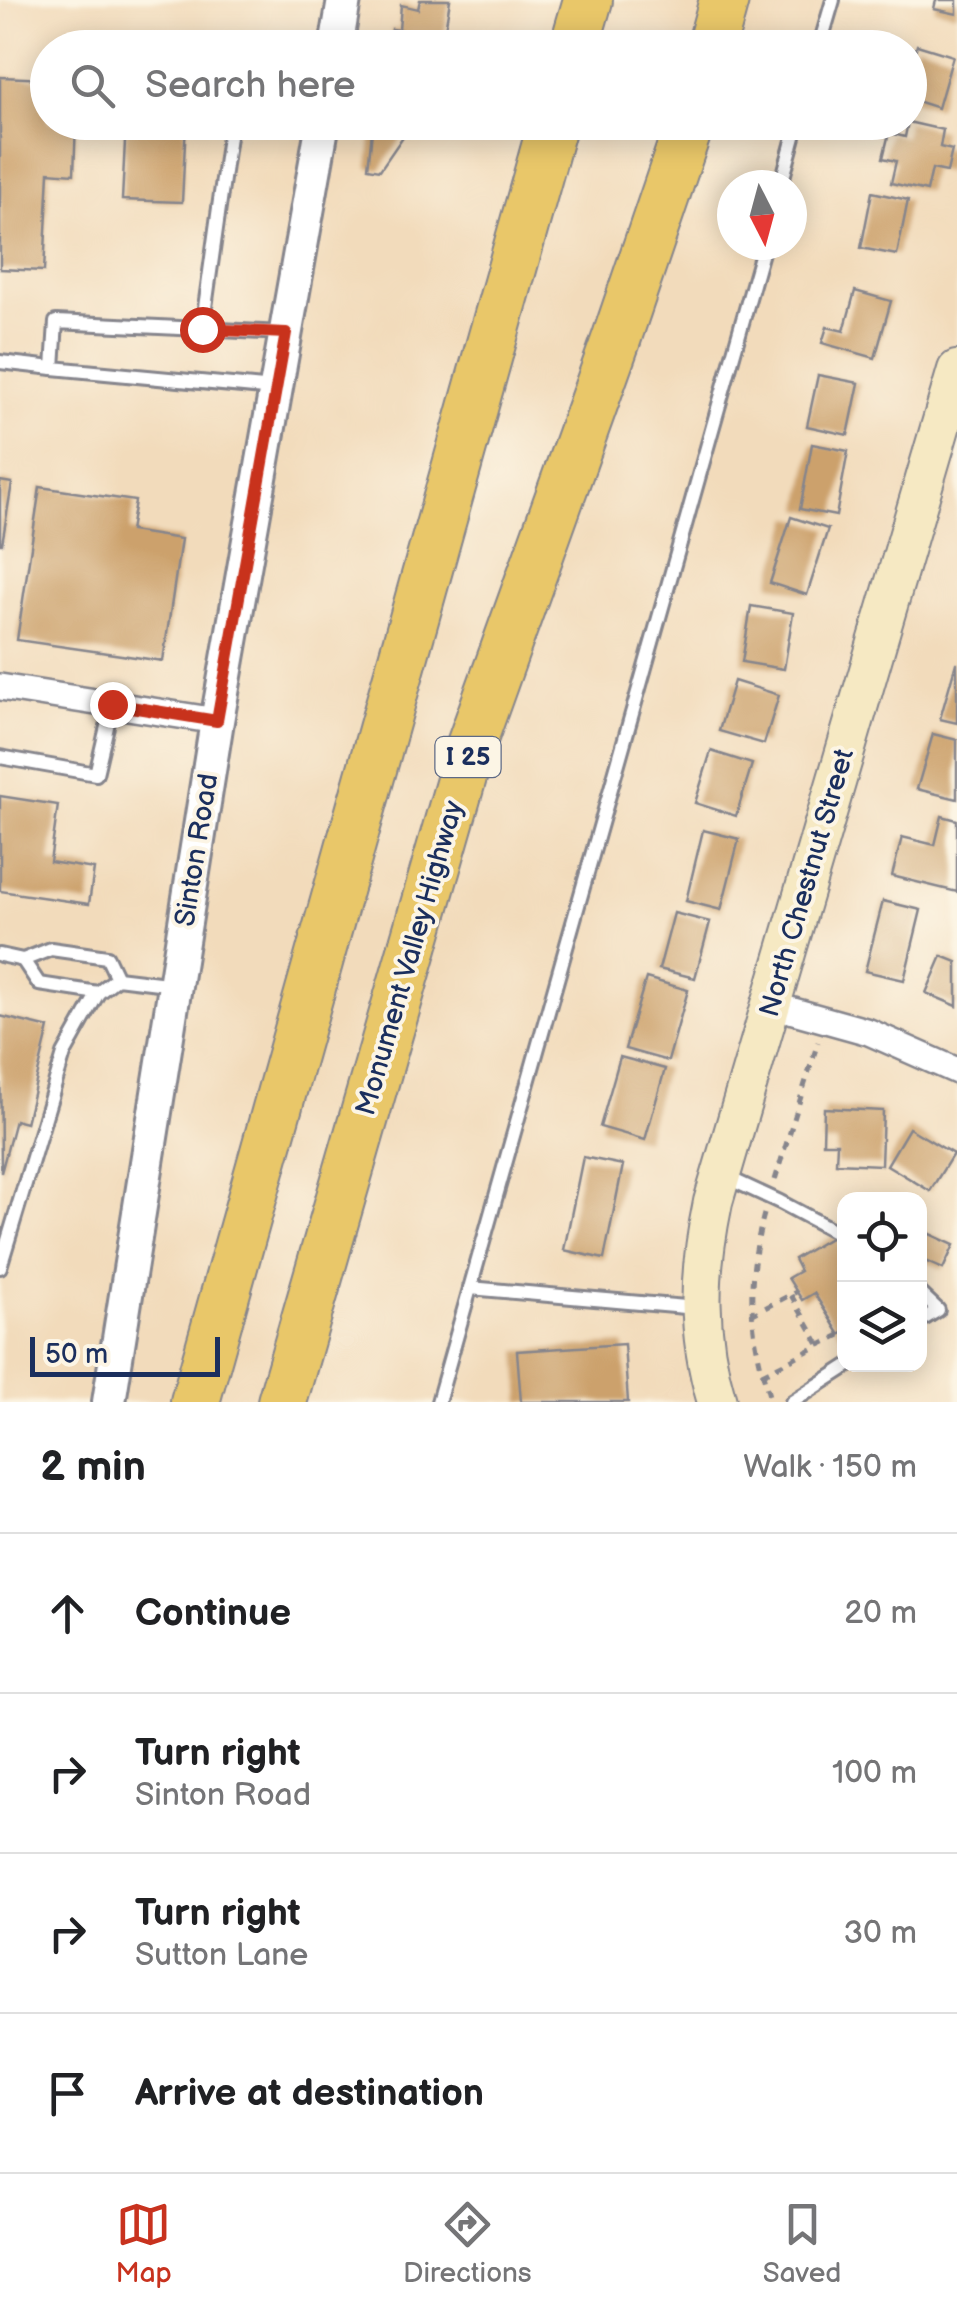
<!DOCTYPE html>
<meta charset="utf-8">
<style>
:root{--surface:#fff;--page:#f6f6f6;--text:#202124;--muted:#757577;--line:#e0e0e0;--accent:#c8321e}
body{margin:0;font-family:"Balsamiq Sans",sans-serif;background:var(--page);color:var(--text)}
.controls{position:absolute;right:30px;bottom:30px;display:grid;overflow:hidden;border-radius:20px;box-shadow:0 5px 25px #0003}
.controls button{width:90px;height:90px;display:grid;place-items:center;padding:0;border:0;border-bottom:2px solid var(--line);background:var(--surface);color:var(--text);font:50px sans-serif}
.compass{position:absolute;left:717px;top:170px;width:90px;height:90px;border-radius:50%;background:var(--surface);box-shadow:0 5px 25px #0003;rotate:174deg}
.scale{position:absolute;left:30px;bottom:25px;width:190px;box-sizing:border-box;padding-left:10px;border:5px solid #1b2f5e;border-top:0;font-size:28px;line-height:35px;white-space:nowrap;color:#1b2f5e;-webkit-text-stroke:8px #fcf5e5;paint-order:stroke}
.stop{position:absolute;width:30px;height:30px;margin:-22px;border:8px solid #c8321e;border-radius:50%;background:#fff}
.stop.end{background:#c8321e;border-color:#fff;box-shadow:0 2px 10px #0008}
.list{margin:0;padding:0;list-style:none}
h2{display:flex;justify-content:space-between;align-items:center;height:130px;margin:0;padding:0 40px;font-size:42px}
h2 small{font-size:32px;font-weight:400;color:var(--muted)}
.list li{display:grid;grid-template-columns:65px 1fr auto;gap:30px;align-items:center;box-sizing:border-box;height:160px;padding:0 40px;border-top:2px solid var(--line)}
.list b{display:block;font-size:38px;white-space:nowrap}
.list p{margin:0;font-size:32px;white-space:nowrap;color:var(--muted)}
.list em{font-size:32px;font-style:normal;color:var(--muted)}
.icon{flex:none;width:55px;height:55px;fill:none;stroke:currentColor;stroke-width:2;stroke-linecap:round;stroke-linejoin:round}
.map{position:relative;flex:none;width:957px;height:1402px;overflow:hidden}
.search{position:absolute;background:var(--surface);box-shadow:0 5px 25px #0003;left:30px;right:30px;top:30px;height:110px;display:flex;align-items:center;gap:25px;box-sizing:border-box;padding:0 35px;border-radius:55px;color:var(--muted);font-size:38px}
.sheet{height:770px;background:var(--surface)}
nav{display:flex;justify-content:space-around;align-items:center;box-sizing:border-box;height:140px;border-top:2px solid var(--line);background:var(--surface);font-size:28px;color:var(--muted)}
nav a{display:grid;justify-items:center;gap:5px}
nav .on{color:var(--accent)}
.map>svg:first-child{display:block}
.building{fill:#cca16c}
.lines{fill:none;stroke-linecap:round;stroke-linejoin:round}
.service-casing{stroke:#86858c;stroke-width:18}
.minor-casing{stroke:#86858c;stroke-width:30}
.tertiary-casing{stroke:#86858c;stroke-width:38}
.secondary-casing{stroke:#86858c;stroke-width:42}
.motorway-casing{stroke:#86858c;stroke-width:52}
.path{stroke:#86858c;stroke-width:5;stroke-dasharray:8 8;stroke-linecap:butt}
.service{stroke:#fff;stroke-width:12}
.minor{stroke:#fff;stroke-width:25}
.tertiary{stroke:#fff;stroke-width:32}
.secondary{stroke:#f6e9c3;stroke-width:38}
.motorway{stroke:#e9c769;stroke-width:48}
.route{stroke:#c8321e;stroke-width:12}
.labels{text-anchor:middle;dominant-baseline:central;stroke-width:8;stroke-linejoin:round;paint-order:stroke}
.shield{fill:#fcf5e5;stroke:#5e6a86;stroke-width:2.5}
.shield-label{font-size:25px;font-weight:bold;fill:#1b2f5e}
.street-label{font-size:28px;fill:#1b2f5e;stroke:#fcf5e5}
</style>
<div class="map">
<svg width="957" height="1402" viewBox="0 0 957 1402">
<rect width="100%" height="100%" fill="#fcf5e5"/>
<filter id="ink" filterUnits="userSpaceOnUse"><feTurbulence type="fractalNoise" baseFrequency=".01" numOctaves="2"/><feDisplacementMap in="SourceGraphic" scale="20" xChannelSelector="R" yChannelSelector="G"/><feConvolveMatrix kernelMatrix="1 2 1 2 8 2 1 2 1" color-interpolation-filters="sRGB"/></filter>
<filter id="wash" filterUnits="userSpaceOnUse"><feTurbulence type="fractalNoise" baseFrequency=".0048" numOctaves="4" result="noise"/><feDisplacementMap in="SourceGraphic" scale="40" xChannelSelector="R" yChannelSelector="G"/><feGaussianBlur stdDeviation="2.25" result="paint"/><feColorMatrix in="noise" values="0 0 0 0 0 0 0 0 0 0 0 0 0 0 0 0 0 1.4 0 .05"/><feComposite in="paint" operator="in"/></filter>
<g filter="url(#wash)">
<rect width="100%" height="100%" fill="#f2dbbb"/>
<g id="blocks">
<g class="building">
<path d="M420,0H450L442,48H389L392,29L399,30L401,5L418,9Z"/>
<path d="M936,0H957V14L934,9Z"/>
<path d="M917,45L953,56L938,108L910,99V70Z"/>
<path d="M0,77L48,79V122H76L74,174L49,172L44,271L0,269Z"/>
<path d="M126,122H186L182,202L122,200Z"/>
<path d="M373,122H413L380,170L368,168Z"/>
<path d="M908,122L943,130L940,147L952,150L947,172L932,169L927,191L891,183L896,161L883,158L889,133L905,137Z"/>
<path d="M872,192L908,200L897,255L861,248Z"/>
<path d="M855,291L891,301L875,358L822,343L827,327L844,331Z"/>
<path d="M818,375L859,383L848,435L807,426Z"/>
<path d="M812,444L848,451L836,516L800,509Z"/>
<path d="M0,481L12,483L2,544H0Z"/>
<path d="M40,487L135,501L130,531L181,539L163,661L17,640Z"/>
<path d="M791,517L828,529L807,595L770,583Z"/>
<path d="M751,606L793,613L784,669L742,662Z"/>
<path d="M956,663H957V723L940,719Z"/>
<path d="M734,681L779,695L764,744L719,731Z"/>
<path d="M933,734L957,740V799L917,789Z"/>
<path d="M711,751L752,764L736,816L695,803Z"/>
<path d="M0,796L58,805L50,862L94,869L89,904L0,891Z"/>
<path d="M942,816L957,820V892L892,876L902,837L935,845Z"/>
<path d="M703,830L739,839L721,910L686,901Z"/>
<path d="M883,901L921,910L904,980L865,971Z"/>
<path d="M674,913L710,922L695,978L659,969Z"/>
<path d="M942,956L957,962V1006L926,993Z"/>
<path d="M646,978L688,990L668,1061L625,1049Z"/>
<path d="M0,1016L49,1028L26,1123L15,1120L1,1173Z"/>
<path d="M620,1057L665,1069L645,1140L600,1127Z"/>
<path d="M824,1108L883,1111L881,1165L836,1163L837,1143H823Z"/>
<path d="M909,1128L953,1154L930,1191L887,1165Z"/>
<path d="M583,1157L623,1165L604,1259L564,1250Z"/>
<path d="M921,1230L954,1245L943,1269L920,1259Z"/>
<path d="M835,1235L844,1251V1332L840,1335L814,1293L802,1300L788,1278L800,1271L794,1259Z"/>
<path d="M624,1344L628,1402H521L517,1351Z"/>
</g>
</g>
</g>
<g filter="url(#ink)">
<use href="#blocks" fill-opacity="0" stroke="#86858c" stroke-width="2.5"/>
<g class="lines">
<defs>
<g id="service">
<path d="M241,48L242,40"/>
<path d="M819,48L833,0"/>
<path d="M781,185L798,122"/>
<path d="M202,329L231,122"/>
<path d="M0,362L53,368"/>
<path d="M274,389L53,368L56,322L283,333"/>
<path d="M0,757L96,774L112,705"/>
<path d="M0,955L23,960L51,949L107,957L117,978"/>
<path d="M23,960L39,984L98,993L117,978L175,985"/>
<path d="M724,1176L780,1202L844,1236"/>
<path d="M0,1267L64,1054L98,993"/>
<path d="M470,1288L697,1308"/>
<path d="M920,1293L938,1310L920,1321"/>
<path d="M438,1402L764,245"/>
<path d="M792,1402L851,1364"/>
</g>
<g id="minor">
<path d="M0,687L217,721"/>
<path d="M772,1005L869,1032L957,1071"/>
</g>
<g id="tertiary">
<path d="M336,48L344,0"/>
<path d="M109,1402L217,721L323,122"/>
</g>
<path id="secondary" d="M717,1402C696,1331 698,1274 713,1202L957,370"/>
<g id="motorway">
<path d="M574,48L588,0"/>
<path d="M711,48L724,0"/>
<path d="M195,1402L553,122"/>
<path d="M282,1402L472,742L616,340L690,122"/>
</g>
</defs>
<use href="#service" class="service-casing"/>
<use href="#minor" class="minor-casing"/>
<use href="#tertiary" class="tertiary-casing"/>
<use href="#secondary" class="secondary-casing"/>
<use href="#motorway" class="motorway-casing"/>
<g class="path">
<path d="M775,1180L818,1042"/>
<path d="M764,1214C745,1285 749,1332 771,1402"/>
<path d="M791,1295L820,1346"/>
<path d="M751,1315L796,1292"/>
<path d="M762,1374L840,1335"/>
</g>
<use href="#service" class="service"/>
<use href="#minor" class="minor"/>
<use href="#tertiary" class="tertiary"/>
<use href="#secondary" class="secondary"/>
<use href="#motorway" class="motorway"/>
</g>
</g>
<g class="lines" filter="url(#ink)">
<path class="route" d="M112,704L217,721L286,333L202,329"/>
</g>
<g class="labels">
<rect class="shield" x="435.5" y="737" width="65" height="40" rx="8"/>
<g class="shield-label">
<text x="468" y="757">I 25</text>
</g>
<g class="street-label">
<text transform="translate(197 850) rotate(-81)">Sinton Road</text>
<text transform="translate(807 883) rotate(-74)">North Chestnut Street</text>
<text transform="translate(410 958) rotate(-74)">Monument Valley Highway</text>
</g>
</g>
</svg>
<div class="controls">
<button><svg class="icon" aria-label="locate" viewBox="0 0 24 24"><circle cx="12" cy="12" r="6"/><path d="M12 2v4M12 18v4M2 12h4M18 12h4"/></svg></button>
<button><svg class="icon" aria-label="layers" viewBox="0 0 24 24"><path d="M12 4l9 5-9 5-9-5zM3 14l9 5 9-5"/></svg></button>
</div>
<svg class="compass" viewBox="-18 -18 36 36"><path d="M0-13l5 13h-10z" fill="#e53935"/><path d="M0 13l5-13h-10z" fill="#757577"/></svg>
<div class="scale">50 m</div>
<div class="stop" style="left:202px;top:329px"></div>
<div class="stop end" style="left:112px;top:704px"></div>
<div class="search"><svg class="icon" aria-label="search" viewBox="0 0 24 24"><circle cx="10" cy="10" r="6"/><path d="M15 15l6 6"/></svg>Search here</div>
</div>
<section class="sheet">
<h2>2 min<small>Walk · 150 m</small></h2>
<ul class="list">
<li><svg class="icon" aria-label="ahead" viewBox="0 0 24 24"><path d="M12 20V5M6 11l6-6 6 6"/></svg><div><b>Continue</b></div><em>20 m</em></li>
<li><svg class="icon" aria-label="right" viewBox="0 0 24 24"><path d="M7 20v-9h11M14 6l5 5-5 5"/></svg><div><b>Turn right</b><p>Sinton Road</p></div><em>100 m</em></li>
<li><svg class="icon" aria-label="right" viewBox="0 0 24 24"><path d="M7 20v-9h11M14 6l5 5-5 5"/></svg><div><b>Turn right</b><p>Sutton Lane</p></div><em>30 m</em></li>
<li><svg class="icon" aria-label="arrive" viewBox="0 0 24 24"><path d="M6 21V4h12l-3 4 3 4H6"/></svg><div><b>Arrive at destination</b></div></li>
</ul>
</section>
<nav>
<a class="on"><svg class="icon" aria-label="map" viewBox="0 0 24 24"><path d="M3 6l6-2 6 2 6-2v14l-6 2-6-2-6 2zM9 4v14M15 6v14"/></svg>Map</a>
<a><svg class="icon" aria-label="directions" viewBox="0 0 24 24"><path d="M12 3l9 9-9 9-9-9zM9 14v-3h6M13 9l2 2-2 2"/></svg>Directions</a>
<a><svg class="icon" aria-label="saved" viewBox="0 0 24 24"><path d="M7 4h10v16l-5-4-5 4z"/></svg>Saved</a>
</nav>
